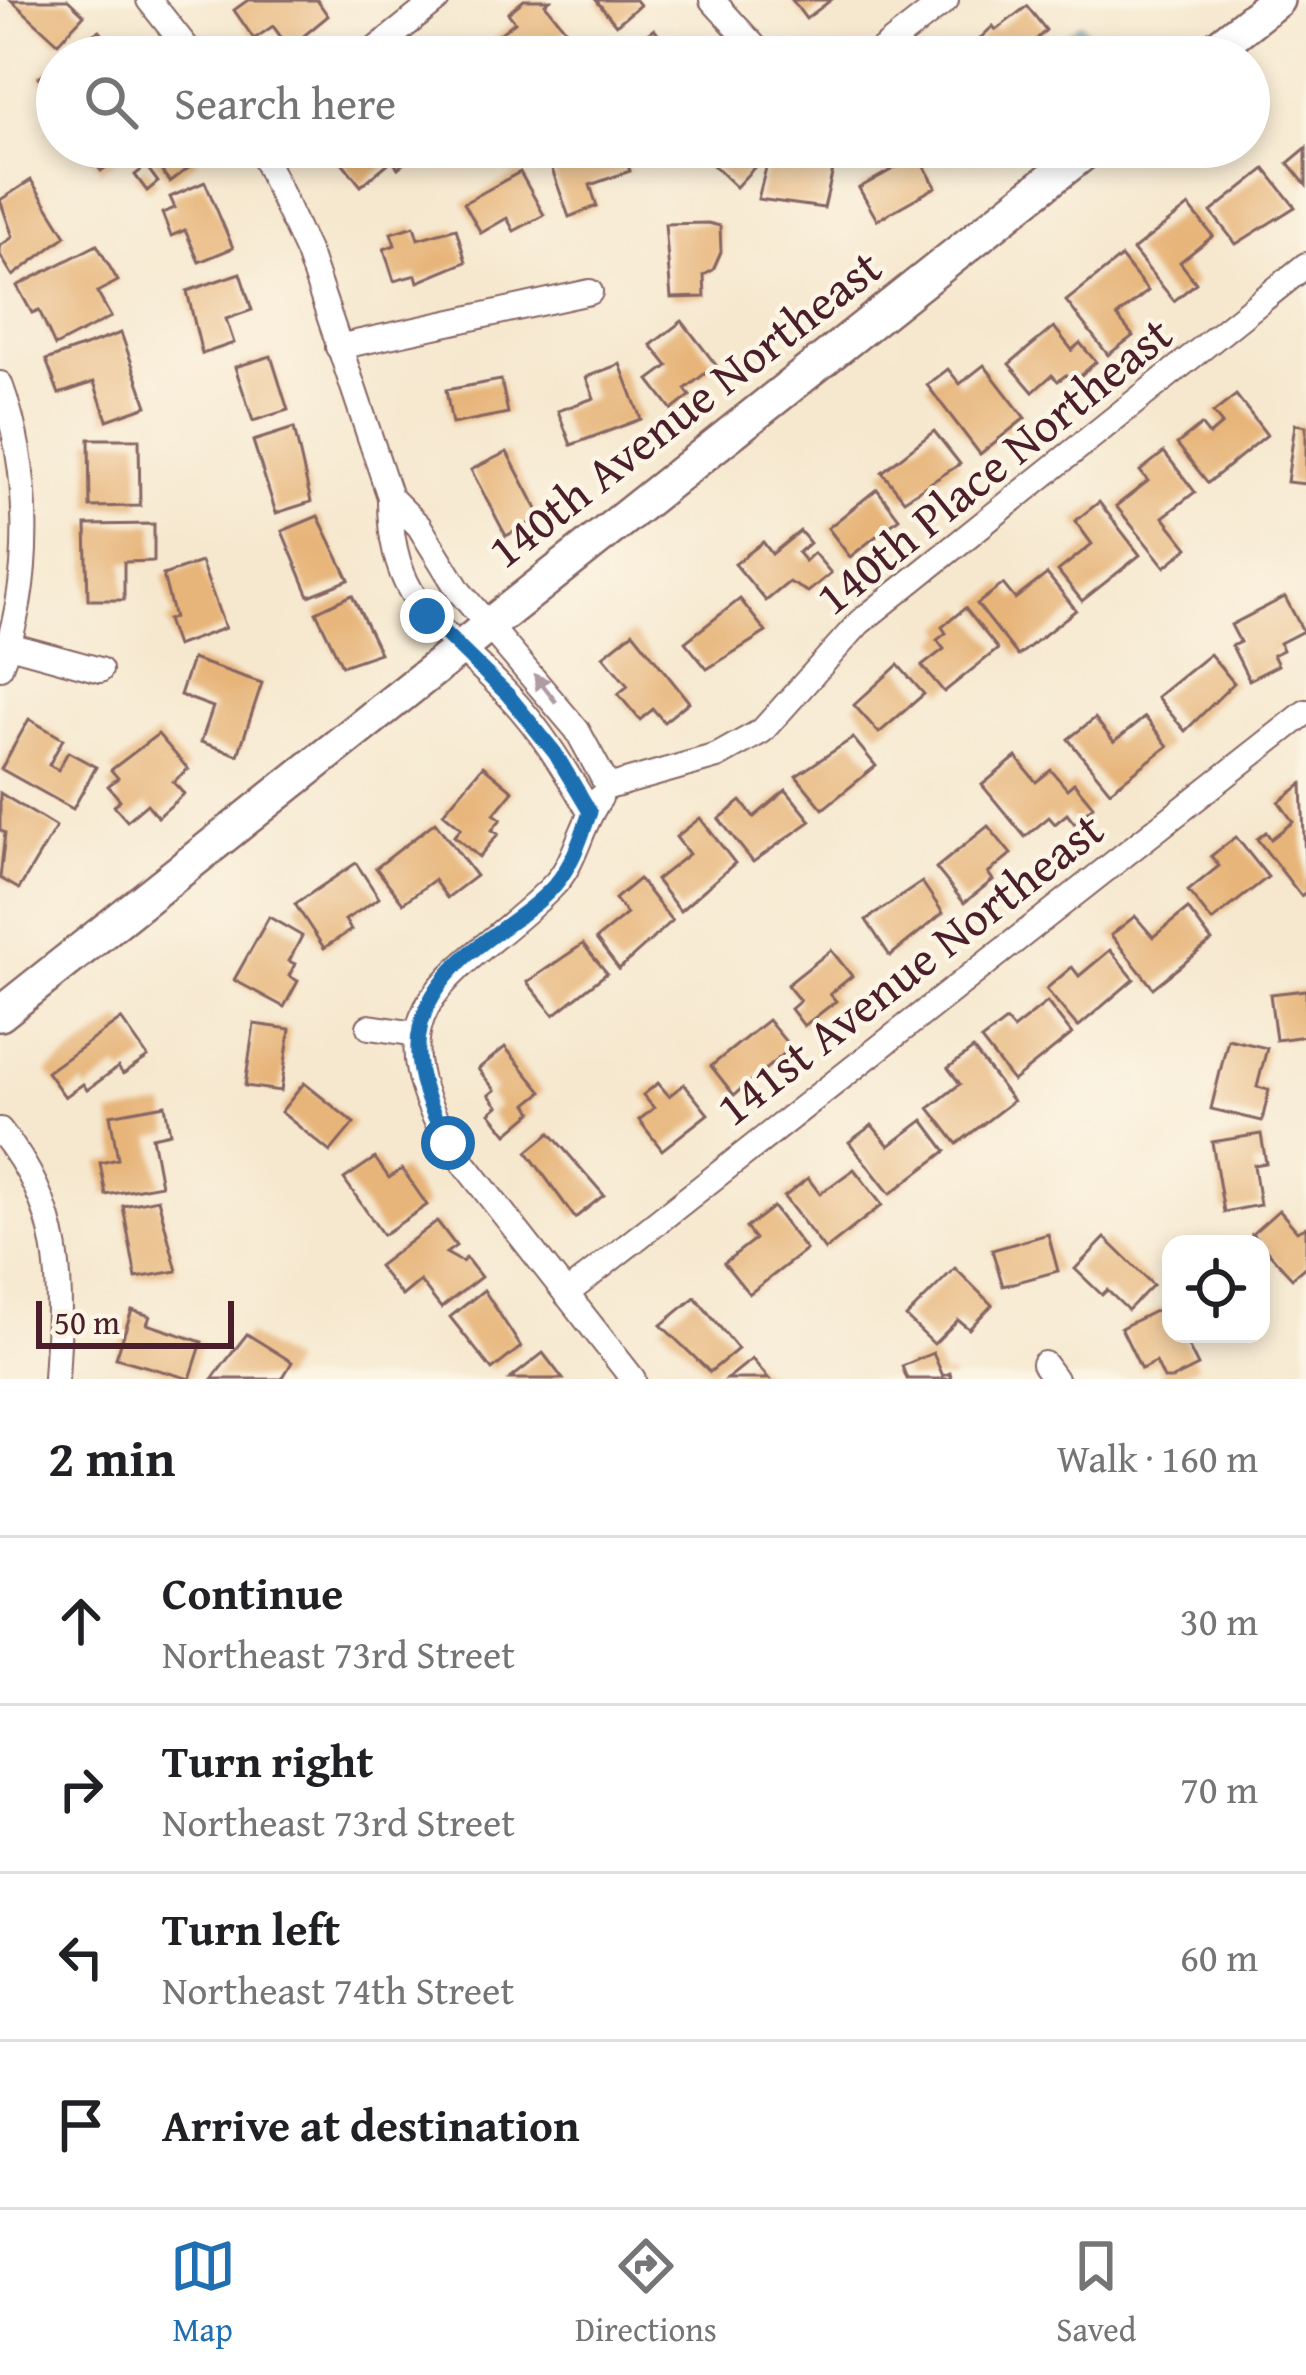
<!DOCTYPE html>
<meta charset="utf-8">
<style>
:root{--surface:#fff;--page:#f2f2f2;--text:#202124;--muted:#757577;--line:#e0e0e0;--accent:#1f6fb2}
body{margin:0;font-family:"Gentium Book Plus",serif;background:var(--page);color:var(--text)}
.controls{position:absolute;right:36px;bottom:36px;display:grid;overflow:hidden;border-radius:24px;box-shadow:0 6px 18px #0003}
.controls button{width:108px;height:108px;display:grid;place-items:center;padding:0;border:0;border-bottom:3px solid var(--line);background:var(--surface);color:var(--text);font:60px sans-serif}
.scale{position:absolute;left:36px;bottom:30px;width:198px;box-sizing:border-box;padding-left:12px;border:6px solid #4a1f2b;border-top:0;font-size:33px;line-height:42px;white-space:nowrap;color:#4a1f2b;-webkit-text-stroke:9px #fcf5e5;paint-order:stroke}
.stop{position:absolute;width:36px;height:36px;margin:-27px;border:9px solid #1f6fb2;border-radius:50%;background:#fff}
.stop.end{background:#1f6fb2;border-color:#fff;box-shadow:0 3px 12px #0008}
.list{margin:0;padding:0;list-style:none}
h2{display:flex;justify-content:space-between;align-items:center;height:156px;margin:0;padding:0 48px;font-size:51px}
h2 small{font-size:39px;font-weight:400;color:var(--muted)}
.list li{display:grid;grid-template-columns:78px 1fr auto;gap:36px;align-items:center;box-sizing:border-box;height:168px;padding:0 48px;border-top:3px solid var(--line)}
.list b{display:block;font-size:45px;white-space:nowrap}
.list p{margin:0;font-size:39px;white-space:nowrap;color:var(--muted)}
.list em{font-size:39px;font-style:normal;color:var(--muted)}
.icon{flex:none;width:66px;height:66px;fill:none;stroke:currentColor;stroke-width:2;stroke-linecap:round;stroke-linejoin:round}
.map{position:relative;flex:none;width:1306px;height:1379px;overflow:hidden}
.search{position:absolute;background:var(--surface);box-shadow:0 6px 18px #0003;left:36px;right:36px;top:36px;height:132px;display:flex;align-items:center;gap:30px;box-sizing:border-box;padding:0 42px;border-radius:66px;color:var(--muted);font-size:45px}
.sheet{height:828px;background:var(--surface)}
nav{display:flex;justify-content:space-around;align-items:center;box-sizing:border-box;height:168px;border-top:3px solid var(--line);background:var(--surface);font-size:33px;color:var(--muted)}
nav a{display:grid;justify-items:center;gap:6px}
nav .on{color:var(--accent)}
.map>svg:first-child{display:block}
.water{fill:#5fc8db;stroke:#547483;stroke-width:3}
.building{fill:#e7b57a}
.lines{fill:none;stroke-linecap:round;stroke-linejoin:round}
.street-casing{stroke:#866564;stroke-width:28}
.secondary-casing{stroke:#866564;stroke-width:38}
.street{stroke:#fff;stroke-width:24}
.secondary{stroke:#fff;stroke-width:33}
.oneway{fill:#ae9aa0}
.route{stroke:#1f6fb2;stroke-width:15}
.labels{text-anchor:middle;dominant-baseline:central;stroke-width:9;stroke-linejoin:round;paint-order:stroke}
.street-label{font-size:48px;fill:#4a1f2b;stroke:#fcf5e5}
</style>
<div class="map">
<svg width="1306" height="1379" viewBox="0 0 1306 1379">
<rect width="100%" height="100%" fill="#fcf5e5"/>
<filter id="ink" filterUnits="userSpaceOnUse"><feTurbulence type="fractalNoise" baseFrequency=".00833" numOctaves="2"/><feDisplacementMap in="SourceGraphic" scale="24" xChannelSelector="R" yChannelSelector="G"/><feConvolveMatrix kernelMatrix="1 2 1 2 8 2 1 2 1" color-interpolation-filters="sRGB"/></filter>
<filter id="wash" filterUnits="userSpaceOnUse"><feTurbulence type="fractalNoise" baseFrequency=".004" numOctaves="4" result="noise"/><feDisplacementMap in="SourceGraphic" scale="48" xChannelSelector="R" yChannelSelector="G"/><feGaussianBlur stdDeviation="2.7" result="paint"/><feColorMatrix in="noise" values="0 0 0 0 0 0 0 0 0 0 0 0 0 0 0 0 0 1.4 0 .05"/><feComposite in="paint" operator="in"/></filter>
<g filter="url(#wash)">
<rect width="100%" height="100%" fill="#f6e8cf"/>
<path class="water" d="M1080,24L1101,50L1092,57H1039Z"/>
<g id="blocks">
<g class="building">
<path d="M11,0H68L84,15L58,43Z"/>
<path d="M248,0H317L328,16L289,48L273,26L254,39L234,10Z"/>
<path d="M524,0H550L545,4L567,31L553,42L560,50L550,57H493L484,46L515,22L508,13Z"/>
<path d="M596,0H636L640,5L616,25Z"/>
<path d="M792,0H831L806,19Z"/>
<path d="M1027,6L1046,30L1018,57H961L993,26L996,30Z"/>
<path d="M654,29L675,57H625L622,53Z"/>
<path d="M99,30L120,57H64Z"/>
<path d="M57,63V100L39,77Z"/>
<path d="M94,147H133L101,171L87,152Z"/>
<path d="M143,147H188L198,161L170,182Z"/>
<path d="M347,147H413L417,152L398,168L392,160L361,186L337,156Z"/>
<path d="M577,147H622L630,171L590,185L597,206L569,217L548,158Z"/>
<path d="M694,147H750L763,158L736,187Z"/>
<path d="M798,147L837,153L824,208L758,199L767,164L792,170Z"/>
<path d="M1306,148V185L1288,163Z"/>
<path d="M918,155L936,187L877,220L859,188Z"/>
<path d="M146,166L158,182L147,191L135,175Z"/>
<path d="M1265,169L1295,207L1236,244L1211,212Z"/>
<path d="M520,172L544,215L514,231L507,218L481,233L464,203Z"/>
<path d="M31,180L66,236L13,276L0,255V246L13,237L0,200Z"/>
<path d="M205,182L233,248L199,262L185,230L171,236L162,213L175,208L170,197Z"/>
<path d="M1189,206L1213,236L1180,262L1196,283L1174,301L1133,250Z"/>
<path d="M708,223L720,226L721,252L713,270L704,275L705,297L671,298L665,224Z"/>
<path d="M414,226L418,239L456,228L466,262L418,282L416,275L394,281L384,249L395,245L391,233Z"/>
<path d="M97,245L118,281L97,292L111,317L55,346L39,310L32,313L17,286Z"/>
<path d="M1121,257L1148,291L1117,316L1133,336L1108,355L1066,301Z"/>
<path d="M240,273L252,310L226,319L234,343L202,354L187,291Z"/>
<path d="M682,321L716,365L685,389L690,396L672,410L649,380L668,366L651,345Z"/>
<path d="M1054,327L1072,350L1080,343L1096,362L1073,382L1066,375L1058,381L1052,375L1033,392L1009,364Z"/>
<path d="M121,333L147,406L107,420L94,382L59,394L46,360Z"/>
<path d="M271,356L288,410L253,421L235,367Z"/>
<path d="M620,364L641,419L571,445L558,411L594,398L586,377Z"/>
<path d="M984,365L1025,418L980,454L927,385L948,369L960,384Z"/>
<path d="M501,380L508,413L452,424L446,390Z"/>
<path d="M1236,395L1267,435L1208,483L1177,444L1201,425L1209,435L1222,424L1213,413Z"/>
<path d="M1295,424L1306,426V484L1287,482Z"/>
<path d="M294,428L311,502L276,513L253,441Z"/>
<path d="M934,431L960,464L904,500L882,472Z"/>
<path d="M89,439H139L140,506L90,507Z"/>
<path d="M507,452L541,517L506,536L471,470Z"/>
<path d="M1164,452L1195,492L1163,517L1188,548L1165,567L1116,506L1148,481L1140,471Z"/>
<path d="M877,489L899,518L850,557L828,528Z"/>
<path d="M1099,502L1140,555L1082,601L1058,571L1092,544L1075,521Z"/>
<path d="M318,516L349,580L309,596L282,531Z"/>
<path d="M154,524V561L124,562V600H88L86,525Z"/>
<path d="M800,531L810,543L798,553L805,561L814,553L831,573L808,592L789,582L766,601L735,564L763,542L772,554Z"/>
<path d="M201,562L225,628L176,646L167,620L174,618L163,575Z"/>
<path d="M1047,574L1076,610L1018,656L977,604L1003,584L1015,599Z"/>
<path d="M352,595L380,653L342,666L316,612Z"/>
<path d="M1285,597L1303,631L1280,643L1283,650L1273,655L1278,665L1249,680L1232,646L1240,642L1231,625Z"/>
<path d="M740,599L766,632L707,669L685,642Z"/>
<path d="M965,608L998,649L944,692L922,666L944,649L937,640L946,633L942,627Z"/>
<path d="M633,632L689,702L664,722L653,709L640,720L618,694L628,686L603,656Z"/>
<path d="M1210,654L1234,683L1185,731L1157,697Z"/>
<path d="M192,659L262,683L238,755L201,742L213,707L180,695Z"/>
<path d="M898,665L924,694L879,733L854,705Z"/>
<path d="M1145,717L1168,746L1110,791L1068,739L1095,718L1114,742Z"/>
<path d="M29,719L63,739L49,765L58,770L68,752L96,767L73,809L1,769Z"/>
<path d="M158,734L188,769L173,782L184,794L158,817L147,804L127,821L114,806L120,800L108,786L118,778L111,770Z"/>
<path d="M853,738L876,766L823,809L796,776Z"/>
<path d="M1016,757L1036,782L1051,770L1067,789L1074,783L1093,806L1074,823L1067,814L1055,824L1049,817L1025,837L982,785Z"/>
<path d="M483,766L513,791L494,814L501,819L492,830L498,834L479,857L454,836L461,828L443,813Z"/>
<path d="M1302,784L1306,892L1301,896L1257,839L1266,832L1271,839L1293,822L1279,802Z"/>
<path d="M786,790L811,821L753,862L719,819L741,801L754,817Z"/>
<path d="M0,793L56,827L19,889L0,878L5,833L0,830Z"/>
<path d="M700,818L735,863L680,911L656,880L689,854L676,837Z"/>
<path d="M435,822L476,876L447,898L434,880L403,903L376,868Z"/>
<path d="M988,826L1011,854L988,873L993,880L964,903L936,868Z"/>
<path d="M1236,837L1268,877L1212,921L1188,891L1219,866L1211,856Z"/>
<path d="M356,863L379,898L345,920L351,930L324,948L295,904Z"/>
<path d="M639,879L672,921L619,969L596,939L627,914L615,899Z"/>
<path d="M922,882L943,913L890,956L866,920Z"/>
<path d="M1188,909L1212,941L1153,988L1111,935L1135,916L1153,937Z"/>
<path d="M269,917L302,936L289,961L295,964L289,976L298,981L284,1007L234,980Z"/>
<path d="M583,944L607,973L554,1015L527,982Z"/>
<path d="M831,950L852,976L830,994L836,1001L804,1026L791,1009L800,1001L787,985Z"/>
<path d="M1110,950L1134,979L1078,1027L1046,989L1072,967L1079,976Z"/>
<path d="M1306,990V1036L1276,1040L1270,994Z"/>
<path d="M1047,1002L1072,1034L1013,1081L981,1040L1006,1021L1013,1029Z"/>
<path d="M121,1019L148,1057L123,1074L118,1067L87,1090L83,1084L65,1097L47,1072Z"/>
<path d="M768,1020L791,1048L734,1095L711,1066Z"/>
<path d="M254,1024L290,1029L281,1091L245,1086Z"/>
<path d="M1228,1039L1267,1048L1257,1087L1269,1090L1262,1121L1211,1109Z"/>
<path d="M505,1047L542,1092L527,1104L533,1112L507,1134L490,1113L498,1106L489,1095L495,1090L478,1069Z"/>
<path d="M973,1049L1013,1101L957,1144L929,1108L960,1084L948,1068Z"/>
<path d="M304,1083L354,1123L330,1152L281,1112Z"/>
<path d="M658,1083L669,1096L684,1084L708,1114L662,1150L639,1120L654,1108L643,1095Z"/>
<path d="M165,1105L170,1133L152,1137L161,1185L106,1195L100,1163L118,1159L110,1115Z"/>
<path d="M923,1120L946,1151L890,1194L849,1142L872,1125L889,1146Z"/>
<path d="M550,1133L604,1195L575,1218L527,1152Z"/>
<path d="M1261,1134L1266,1163L1254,1165L1260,1205L1224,1212L1212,1142Z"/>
<path d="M375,1158L389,1178L402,1169L427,1205L383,1235L344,1179Z"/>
<path d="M854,1169L882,1205L825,1250L784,1197L808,1178L820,1194Z"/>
<path d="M158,1199L177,1271L136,1278L123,1206Z"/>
<path d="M773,1207L806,1250L749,1294L724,1263L755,1239L746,1228Z"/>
<path d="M1279,1210L1297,1231L1306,1227V1266L1292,1278L1252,1234Z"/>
<path d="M437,1221L456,1246L446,1253L462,1262L466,1258L481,1277L441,1308L420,1281L402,1296L378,1266Z"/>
<path d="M1048,1234L1058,1271L1003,1286L992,1250Z"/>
<path d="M1105,1238L1153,1285L1128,1310L1107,1290L1102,1295L1075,1269Z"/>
<path d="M955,1268L992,1305L969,1329L958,1320L934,1344L906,1317Z"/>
<path d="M484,1290L521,1347L492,1370L450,1317Z"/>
<path d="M695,1297L738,1349L710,1372L661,1325Z"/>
<path d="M1167,1305L1171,1334H1182L1198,1366L1172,1379H1164L1156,1362L1141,1369L1121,1328Z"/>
<path d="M132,1310L150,1316L147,1324L202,1342L190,1379L116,1358Z"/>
<path d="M247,1334L292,1362L282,1379H212Z"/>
<path d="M543,1353L563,1379H510Z"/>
<path d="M933,1353L943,1376L950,1373L952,1379H907L902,1366Z"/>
<path d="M752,1359L769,1379H727Z"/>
</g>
</g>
</g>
<g filter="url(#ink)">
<use href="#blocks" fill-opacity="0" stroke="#866564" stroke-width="3"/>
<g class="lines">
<defs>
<g id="street">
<path d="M149,0L194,57"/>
<path d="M712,0L764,57"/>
<path d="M366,57L437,0"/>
<path d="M873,57L946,0"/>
<path d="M259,147L308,253L390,497"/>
<path d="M338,347L590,292"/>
<path d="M0,384C31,468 34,584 0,667"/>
<path d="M9,645L100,670"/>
<path d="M608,787L717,756L762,731L859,623L1306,265"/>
<path d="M600,798C579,827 577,863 551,888C462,977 365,997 448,1143L633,1379"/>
<path d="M590,812C566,772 542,731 510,697C445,626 389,608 390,497L419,526L459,591L577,730L608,787"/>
<path d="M369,1027L417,1034"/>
<path d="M0,1130C65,1211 62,1280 56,1379"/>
<path d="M566,1294L1306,712"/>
<path d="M1044,1364L1055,1379"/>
</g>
<g id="secondary">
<path d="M1205,57L1277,0"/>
<path d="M0,1014L1091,147"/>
</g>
</defs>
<use href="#street" class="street-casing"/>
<use href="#secondary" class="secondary-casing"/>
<use href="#street" class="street"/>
<use href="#secondary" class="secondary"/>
</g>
<defs><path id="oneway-solid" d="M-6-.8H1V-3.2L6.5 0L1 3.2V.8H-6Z" transform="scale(3)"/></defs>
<use class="oneway" href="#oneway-solid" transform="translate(545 688) rotate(-128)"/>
</g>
<g class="lines" filter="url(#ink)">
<path class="route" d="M427,616L508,695L555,753L590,812C581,838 573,864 554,886C528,915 489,934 461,961C400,1019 411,1077 448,1143"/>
</g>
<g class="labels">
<g class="street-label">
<text transform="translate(684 408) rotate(-38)">140th Avenue Northeast</text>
<text transform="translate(993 465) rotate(-39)">140th Place Northeast</text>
<text transform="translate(909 968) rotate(-38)">141st Avenue Northeast</text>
</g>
</g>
</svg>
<div class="controls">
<button><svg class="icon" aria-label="locate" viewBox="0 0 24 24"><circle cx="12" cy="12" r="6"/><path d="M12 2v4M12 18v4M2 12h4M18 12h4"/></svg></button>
</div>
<div class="scale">50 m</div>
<div class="stop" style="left:448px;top:1143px"></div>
<div class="stop end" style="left:427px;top:616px"></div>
<div class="search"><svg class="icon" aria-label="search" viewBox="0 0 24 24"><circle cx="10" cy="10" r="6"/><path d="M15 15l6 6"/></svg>Search here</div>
</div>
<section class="sheet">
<h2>2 min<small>Walk · 160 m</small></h2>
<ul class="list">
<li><svg class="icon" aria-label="ahead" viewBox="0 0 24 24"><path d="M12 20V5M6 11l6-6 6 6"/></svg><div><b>Continue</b><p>Northeast 73rd Street</p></div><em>30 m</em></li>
<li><svg class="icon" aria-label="right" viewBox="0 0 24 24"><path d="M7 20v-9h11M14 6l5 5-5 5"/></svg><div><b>Turn right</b><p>Northeast 73rd Street</p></div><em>70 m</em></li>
<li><svg class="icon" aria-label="left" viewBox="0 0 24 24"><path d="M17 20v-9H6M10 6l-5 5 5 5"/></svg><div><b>Turn left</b><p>Northeast 74th Street</p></div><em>60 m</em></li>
<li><svg class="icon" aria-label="arrive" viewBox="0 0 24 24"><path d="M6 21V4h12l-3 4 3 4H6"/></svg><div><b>Arrive at destination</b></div></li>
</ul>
</section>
<nav>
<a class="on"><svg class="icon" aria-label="map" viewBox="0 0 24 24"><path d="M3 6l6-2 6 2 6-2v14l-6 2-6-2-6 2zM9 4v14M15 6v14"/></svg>Map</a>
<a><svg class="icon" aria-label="directions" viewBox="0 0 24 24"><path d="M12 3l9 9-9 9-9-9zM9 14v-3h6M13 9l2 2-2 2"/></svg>Directions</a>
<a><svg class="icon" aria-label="saved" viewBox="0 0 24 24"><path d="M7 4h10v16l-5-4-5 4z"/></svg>Saved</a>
</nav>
